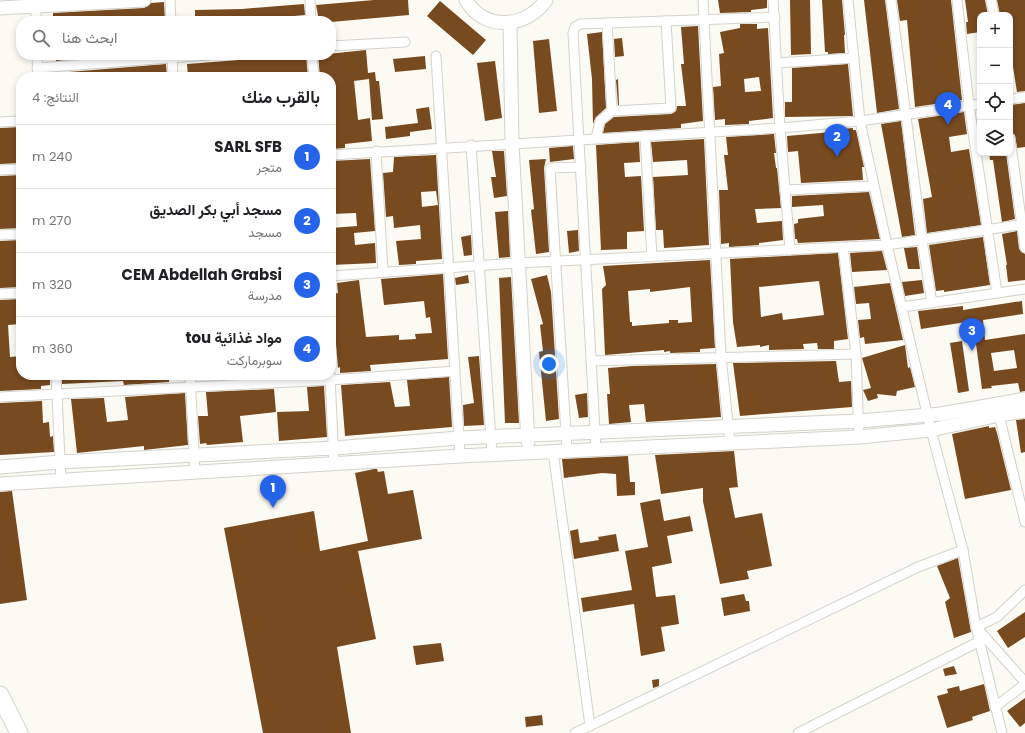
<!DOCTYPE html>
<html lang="ar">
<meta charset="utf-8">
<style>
:root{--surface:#fff;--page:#f2f2f2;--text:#202124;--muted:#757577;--line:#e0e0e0;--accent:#2563eb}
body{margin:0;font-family:Poppins,Vazirmatn,sans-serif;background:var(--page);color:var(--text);direction:rtl}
.controls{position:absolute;right:12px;top:12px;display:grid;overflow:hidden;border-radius:8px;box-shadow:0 2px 6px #0003}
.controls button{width:36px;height:36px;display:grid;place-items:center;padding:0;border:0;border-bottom:1px solid var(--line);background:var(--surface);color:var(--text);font:20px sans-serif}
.you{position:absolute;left:549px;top:364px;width:14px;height:14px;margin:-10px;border:3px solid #fff;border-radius:50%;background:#1a73e8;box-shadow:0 0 0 6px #1a73e833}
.badge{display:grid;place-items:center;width:26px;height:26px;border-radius:50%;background:var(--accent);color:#fff;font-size:13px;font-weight:700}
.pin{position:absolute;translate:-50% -33px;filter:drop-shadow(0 1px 2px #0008)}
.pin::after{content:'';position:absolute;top:21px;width:14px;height:12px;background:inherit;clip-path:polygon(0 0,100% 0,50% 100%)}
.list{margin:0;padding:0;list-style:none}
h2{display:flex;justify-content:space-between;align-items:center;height:52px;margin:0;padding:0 16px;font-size:17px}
h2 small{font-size:13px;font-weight:400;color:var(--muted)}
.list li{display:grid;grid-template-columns:26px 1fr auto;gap:12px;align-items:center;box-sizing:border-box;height:64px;padding:0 16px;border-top:1px solid var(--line)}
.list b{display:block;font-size:15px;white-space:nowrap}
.list p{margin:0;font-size:13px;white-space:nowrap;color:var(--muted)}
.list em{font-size:13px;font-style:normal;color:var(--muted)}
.icon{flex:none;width:22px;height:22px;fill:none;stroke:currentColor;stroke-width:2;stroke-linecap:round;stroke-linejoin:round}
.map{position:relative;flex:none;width:1025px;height:733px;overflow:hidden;direction:ltr}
.search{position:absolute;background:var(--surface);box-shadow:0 2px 6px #0003;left:16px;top:16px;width:320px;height:44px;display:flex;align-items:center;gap:10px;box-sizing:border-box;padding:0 14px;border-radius:16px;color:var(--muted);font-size:15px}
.panel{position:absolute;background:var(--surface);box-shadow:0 2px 6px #0003;left:16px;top:72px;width:320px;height:308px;border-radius:16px;direction:rtl}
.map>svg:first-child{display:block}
.building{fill:#774a20;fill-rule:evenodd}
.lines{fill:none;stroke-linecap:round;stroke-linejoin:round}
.street-casing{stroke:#d3d2cb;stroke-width:11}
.secondary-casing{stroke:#d3d2cb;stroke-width:15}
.highway-casing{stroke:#d3d2cb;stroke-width:19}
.street{stroke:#fff;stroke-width:9}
.secondary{stroke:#fff;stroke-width:13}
.highway{stroke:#fff;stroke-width:17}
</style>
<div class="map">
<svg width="1025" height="733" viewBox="0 0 1025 733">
<rect width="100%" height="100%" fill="#fbfaf3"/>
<g class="building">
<path d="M374,0H408L409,15L331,22L319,21L316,5Z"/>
<path d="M718,0H767V8L751,10V12L720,13Z"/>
<path d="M790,0H810L811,54L791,55Z"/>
<path d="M822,0H842L845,35H844L845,53L828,54V52H825Z"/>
<path d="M864,0H885L899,109L877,113Z"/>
<path d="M897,0H951L962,100L915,107L907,20L900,21Z"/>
<path d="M965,0H985L988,15H980V32L967,34L966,22H968Z"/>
<path d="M997,0H1025V91L1017,92L1010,48V15H1000Z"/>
<path d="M440,1L486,40L473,55L427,16Z"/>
<path d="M164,2L165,21H53V13L144,8L151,3Z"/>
<path d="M304,4L305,15L242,21H195V10L242,9Z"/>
<path d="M740,24H757V29L768,28L773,118L749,121V124L725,125V119L715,120L713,87L721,86L719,54L724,53L720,32L740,28ZM759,77L761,91L745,92L744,79Z"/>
<path d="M698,26L703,121L681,124V128L603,133L605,124L614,117L671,114L676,111L677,106H686L681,64H684L681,27Z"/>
<path d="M602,32L606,108L596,117L593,124L592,79L587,34Z"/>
<path d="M622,38L624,56L615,57L614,39Z"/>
<path d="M549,39L557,111L539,113L533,41Z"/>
<path d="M366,50L368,73L375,72L376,81H379L383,119L372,120L369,79L354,81L358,120L370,118L372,141L345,144V148L331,149V77H320L318,55Z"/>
<path d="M56,55H129L56,61Z"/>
<path d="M306,55L308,77H188L187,64Z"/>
<path d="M425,56L426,69L395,72L393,59Z"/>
<path d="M495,61L502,118L485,121L477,63Z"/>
<path d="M166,64L167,77H143L142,75L126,77H44V74Z"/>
<path d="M848,64L853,116L785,117V102H792V68Z"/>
<path d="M618,79L619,105H618L616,80Z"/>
<path d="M1025,103V147L1017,148L1015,135L1010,132V105Z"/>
<path d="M429,107L432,129L410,132V136L386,139L385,127L418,123L416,109Z"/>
<path d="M964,112L967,134L949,137L951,152L969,149L981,225L927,233L923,199L932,197L918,119Z"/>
<path d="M901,121L915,235L902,237L881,124Z"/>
<path d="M21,127V163L0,164V128Z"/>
<path d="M853,128V130H856L864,167H862L863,180L801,183L798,151L788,152L787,136L843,131L842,129Z"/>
<path d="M774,134L776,153H774L776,168H777L781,208L755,209L757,223L782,221L783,240L759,243V245L729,247V243L721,244L719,190H728L724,155H728L726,137Z"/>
<path d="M704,139L709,245L664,248L663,230H656L653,177L688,175L687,160L653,162L651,142Z"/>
<path d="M639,142L640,162L624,163L625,177L641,176L644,231L627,232V249L601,250L596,145Z"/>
<path d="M573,146L574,159L550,162L549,148Z"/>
<path d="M492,151H504L507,196L494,198L491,177H496Z"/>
<path d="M989,153H1006L1015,219L1002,222L993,160H990Z"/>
<path d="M436,155L442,259L416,261V264L399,265L396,241L421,239L420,225L394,228L393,216L386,217L383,173L393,172L394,157ZM436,191L438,205L422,207L421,192Z"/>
<path d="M370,159L375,231L354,233L355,245L375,243L376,263L331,265V228L357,226L356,213L331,214V161Z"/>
<path d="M546,159L544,168L549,252L536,254L531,210L534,209L529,160Z"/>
<path d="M21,175V228L0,229V176Z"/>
<path d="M869,192L880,239L798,243L797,239H795L794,224L798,223V219L824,216L823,205L792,207V196Z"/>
<path d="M508,211L510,257L499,258L495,212Z"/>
<path d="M578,230L579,251L569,253L567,231Z"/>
<path d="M1017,231L1019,249L1025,254V280L1008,282L1006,265H1007L1002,234Z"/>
<path d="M471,235L472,255L464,256L461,237Z"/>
<path d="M983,237L990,285L944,292V290L936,291L929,245Z"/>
<path d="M21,240V287L0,288V241Z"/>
<path d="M917,247L920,269H908L904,248Z"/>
<path d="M882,251L887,270L852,272L850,253Z"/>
<path d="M838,253L848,339L834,341V349H818L817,343L803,344L804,349L769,350V345L760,347V345L737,347L733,322L730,259ZM819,281L824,315L783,320L782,313L761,317L759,287Z"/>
<path d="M710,260L715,348L700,349V352L670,353V351L664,352V350L605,355L602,289L606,285L603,266ZM690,287L692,322L678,323V320H669V323L632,326V322H630L628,291L650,289V292Z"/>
<path d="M443,274L448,359L370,365L371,371L340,373V367L338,368L332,294L338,293L337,283L359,280L366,337L399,335V340L416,339L415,334L432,333L430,317L426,318L424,301L384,305L381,279Z"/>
<path d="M468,275L469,283L456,285L455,278Z"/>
<path d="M547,275L551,292L559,419L546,421L539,352L543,351L540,325L543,324L531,279Z"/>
<path d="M511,277L519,423H505L499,278Z"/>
<path d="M922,280L924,293L905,296L902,282Z"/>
<path d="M890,283L903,340L865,344L864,337L860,338L858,320L871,319L869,303L856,304L854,287Z"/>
<path d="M21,299V324L8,325L10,357L21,356V375H50V385L41,386V389L0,391V300Z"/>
<path d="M1022,301L1023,314L983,320L985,340L1025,334V391L1020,392L1018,383L991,386L992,388L982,389L973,321L921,329L918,311L963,306V310ZM1014,350L1017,368L994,371L991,353Z"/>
<path d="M962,341L969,391L958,393L950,343Z"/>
<path d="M905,345L908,368L910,367L915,387L897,391L896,396L877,394L878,398L868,401L863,390L871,388L862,358Z"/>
<path d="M479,356L484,425L464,426L463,405L474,403L468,357Z"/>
<path d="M836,361L839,382L851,381L852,407L740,416L733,363Z"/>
<path d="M716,364L721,417L646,422L644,404L629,405L631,422L609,424L607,394H610L608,368L633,366Z"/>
<path d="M62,375H169V382L124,385L123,381L62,384Z"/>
<path d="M449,377L452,427L345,436L341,385L390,382L395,407L410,406L407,380Z"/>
<path d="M324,386L327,437L279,441L277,412L309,411L307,387Z"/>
<path d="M274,389L276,412L240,416L243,442L207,445L206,443L200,444L198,416H208L206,392Z"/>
<path d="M185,393L188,445L144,450V446L77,453L71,399L104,398L107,422L128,420L125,397Z"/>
<path d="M587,393L588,417L579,418L575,395Z"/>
<path d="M42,401L43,423L49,422L50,437L53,436L54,452L0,455V403Z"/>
<path d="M1025,419V452L1021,453L1016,420Z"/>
<path d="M989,426V428L995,427L997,433L1011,490L965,499L952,434Z"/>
<path d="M734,451L738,487L729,488L735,518L762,513L772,566L747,571L749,579L720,584L703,501V488L661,494L655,455Z"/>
<path d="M628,456L630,482H635V495L617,496L616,474L602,473L564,478L562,459Z"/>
<path d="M374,469H377L378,472L384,471L388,494L413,490L422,539L358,551L376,639L337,647L351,733H263L224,528L314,511L320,551L368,541L355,473Z"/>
<path d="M12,491L27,600L0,604V492Z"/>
<path d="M660,499L664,521L690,516L693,531L667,536L672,563L652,567L656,597L675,595L679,624L661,627L665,651L641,656L634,604L583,612L581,598L632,590L625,551L648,547L640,503Z"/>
<path d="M578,529L580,543L599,540L598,537L616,534L619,551L574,559L570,531Z"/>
<path d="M958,558L971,632L954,638L945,602L950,598L937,566Z"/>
<path d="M744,594L746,601H749L750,611L724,616L721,598Z"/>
<path d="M1025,612V637L1008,648L997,631Z"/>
<path d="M441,643L444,661L416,665L413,646Z"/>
<path d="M954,666L957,674L945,676L943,669Z"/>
<path d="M659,679V686L653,688L652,680Z"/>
<path d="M984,684L990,711L972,717L973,720L947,728L937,696L948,693L947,689L959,686L960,691Z"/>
<path d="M1025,698V723L1020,727L1007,711Z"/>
<path d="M542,715L543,725L526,727L525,717Z"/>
</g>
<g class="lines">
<defs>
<g id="street">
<path d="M170,0L171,21"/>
<path d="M310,0L311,21"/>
<path d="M703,0L721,356L730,443"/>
<path d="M773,0L780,128L790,250"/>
<path d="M848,0L860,121L887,245L931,430L963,550L976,627L1002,733"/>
<path d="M891,0L922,240L932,303"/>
<path d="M957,0L969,105L997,293"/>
<path d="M991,0L994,15"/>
<path d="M36,6V21"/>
<path d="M607,23L612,111L671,108L666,21"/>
<path d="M331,46L405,42"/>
<path d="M37,55L38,77"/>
<path d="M172,55L173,77"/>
<path d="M312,55L314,77"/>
<path d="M436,56L460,456"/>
<path d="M777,63L854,58"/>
<path d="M37,68L209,55"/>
<path d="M1010,99L1025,97"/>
<path d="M0,122L21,121"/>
<path d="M645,136L652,257"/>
<path d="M596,138L600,121L612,111"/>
<path d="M1010,138L1025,248"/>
<path d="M471,145L492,454"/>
<path d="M376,151L383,272"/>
<path d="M331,155L780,128L860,121L980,104"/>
<path d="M0,170L21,169"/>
<path d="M785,190L874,186"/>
<path d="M0,235L21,234"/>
<path d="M843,247L856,354L859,437"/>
<path d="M331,276L518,263L887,245L1025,224"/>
<path d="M0,294L21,293"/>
<path d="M902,307L1025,289"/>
<path d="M591,361L856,354"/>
<path d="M56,375L61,480"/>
<path d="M190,375L195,472"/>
<path d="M330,375L334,465"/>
<path d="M0,397L330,380L455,371"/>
<path d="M999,415L1025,522"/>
<path d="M596,449L573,33L575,27L580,24L775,17"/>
<path d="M567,450L550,168L581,167"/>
<path d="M553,451L590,726"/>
<path d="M1025,590L997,617L976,627L1025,682"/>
<path d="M995,707L1025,684"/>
<path d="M575,733L918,567L963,550"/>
<path d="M798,733L986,638"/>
</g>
<g id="secondary">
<path d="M466,0C484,32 527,28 546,0"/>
<path d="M0,8L144,0"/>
<path d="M510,23L512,143L528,442"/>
<path d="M0,467L60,462L334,448L459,438L859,421L941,414L1025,399"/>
<path d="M0,484L460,456L859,437L931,430L999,415L1025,411"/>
</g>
<path id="highway" d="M0,695L19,733"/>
</defs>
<use href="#street" class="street-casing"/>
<use href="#secondary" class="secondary-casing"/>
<use href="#highway" class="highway-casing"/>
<use href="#street" class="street"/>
<use href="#secondary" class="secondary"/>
<use href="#highway" class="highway"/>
</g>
</svg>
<div class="controls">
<button>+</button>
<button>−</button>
<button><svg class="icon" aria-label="locate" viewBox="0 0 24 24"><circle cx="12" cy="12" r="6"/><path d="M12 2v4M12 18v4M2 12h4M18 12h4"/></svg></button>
<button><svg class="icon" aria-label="layers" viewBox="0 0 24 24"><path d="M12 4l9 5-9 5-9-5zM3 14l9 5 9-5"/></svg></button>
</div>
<div class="you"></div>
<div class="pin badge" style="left:273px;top:508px">1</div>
<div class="pin badge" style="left:837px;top:157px">2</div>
<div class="pin badge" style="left:972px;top:351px">3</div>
<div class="pin badge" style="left:948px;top:125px">4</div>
<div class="search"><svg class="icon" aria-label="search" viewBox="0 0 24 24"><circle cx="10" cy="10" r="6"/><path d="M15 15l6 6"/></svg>ابحث هنا</div>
<section class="panel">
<h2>بالقرب منك<small>النتائج: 4</small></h2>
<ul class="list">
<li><span class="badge">1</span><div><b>SARL SFB</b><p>متجر</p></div><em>240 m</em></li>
<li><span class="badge">2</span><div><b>مسجد أبي بكر الصديق</b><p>مسجد</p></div><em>270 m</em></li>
<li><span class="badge">3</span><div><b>CEM Abdellah Grabsi</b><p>مدرسة</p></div><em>320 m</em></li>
<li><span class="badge">4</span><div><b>مواد غذائية tou</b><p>سوبرماركت</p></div><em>360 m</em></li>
</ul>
</section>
</div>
